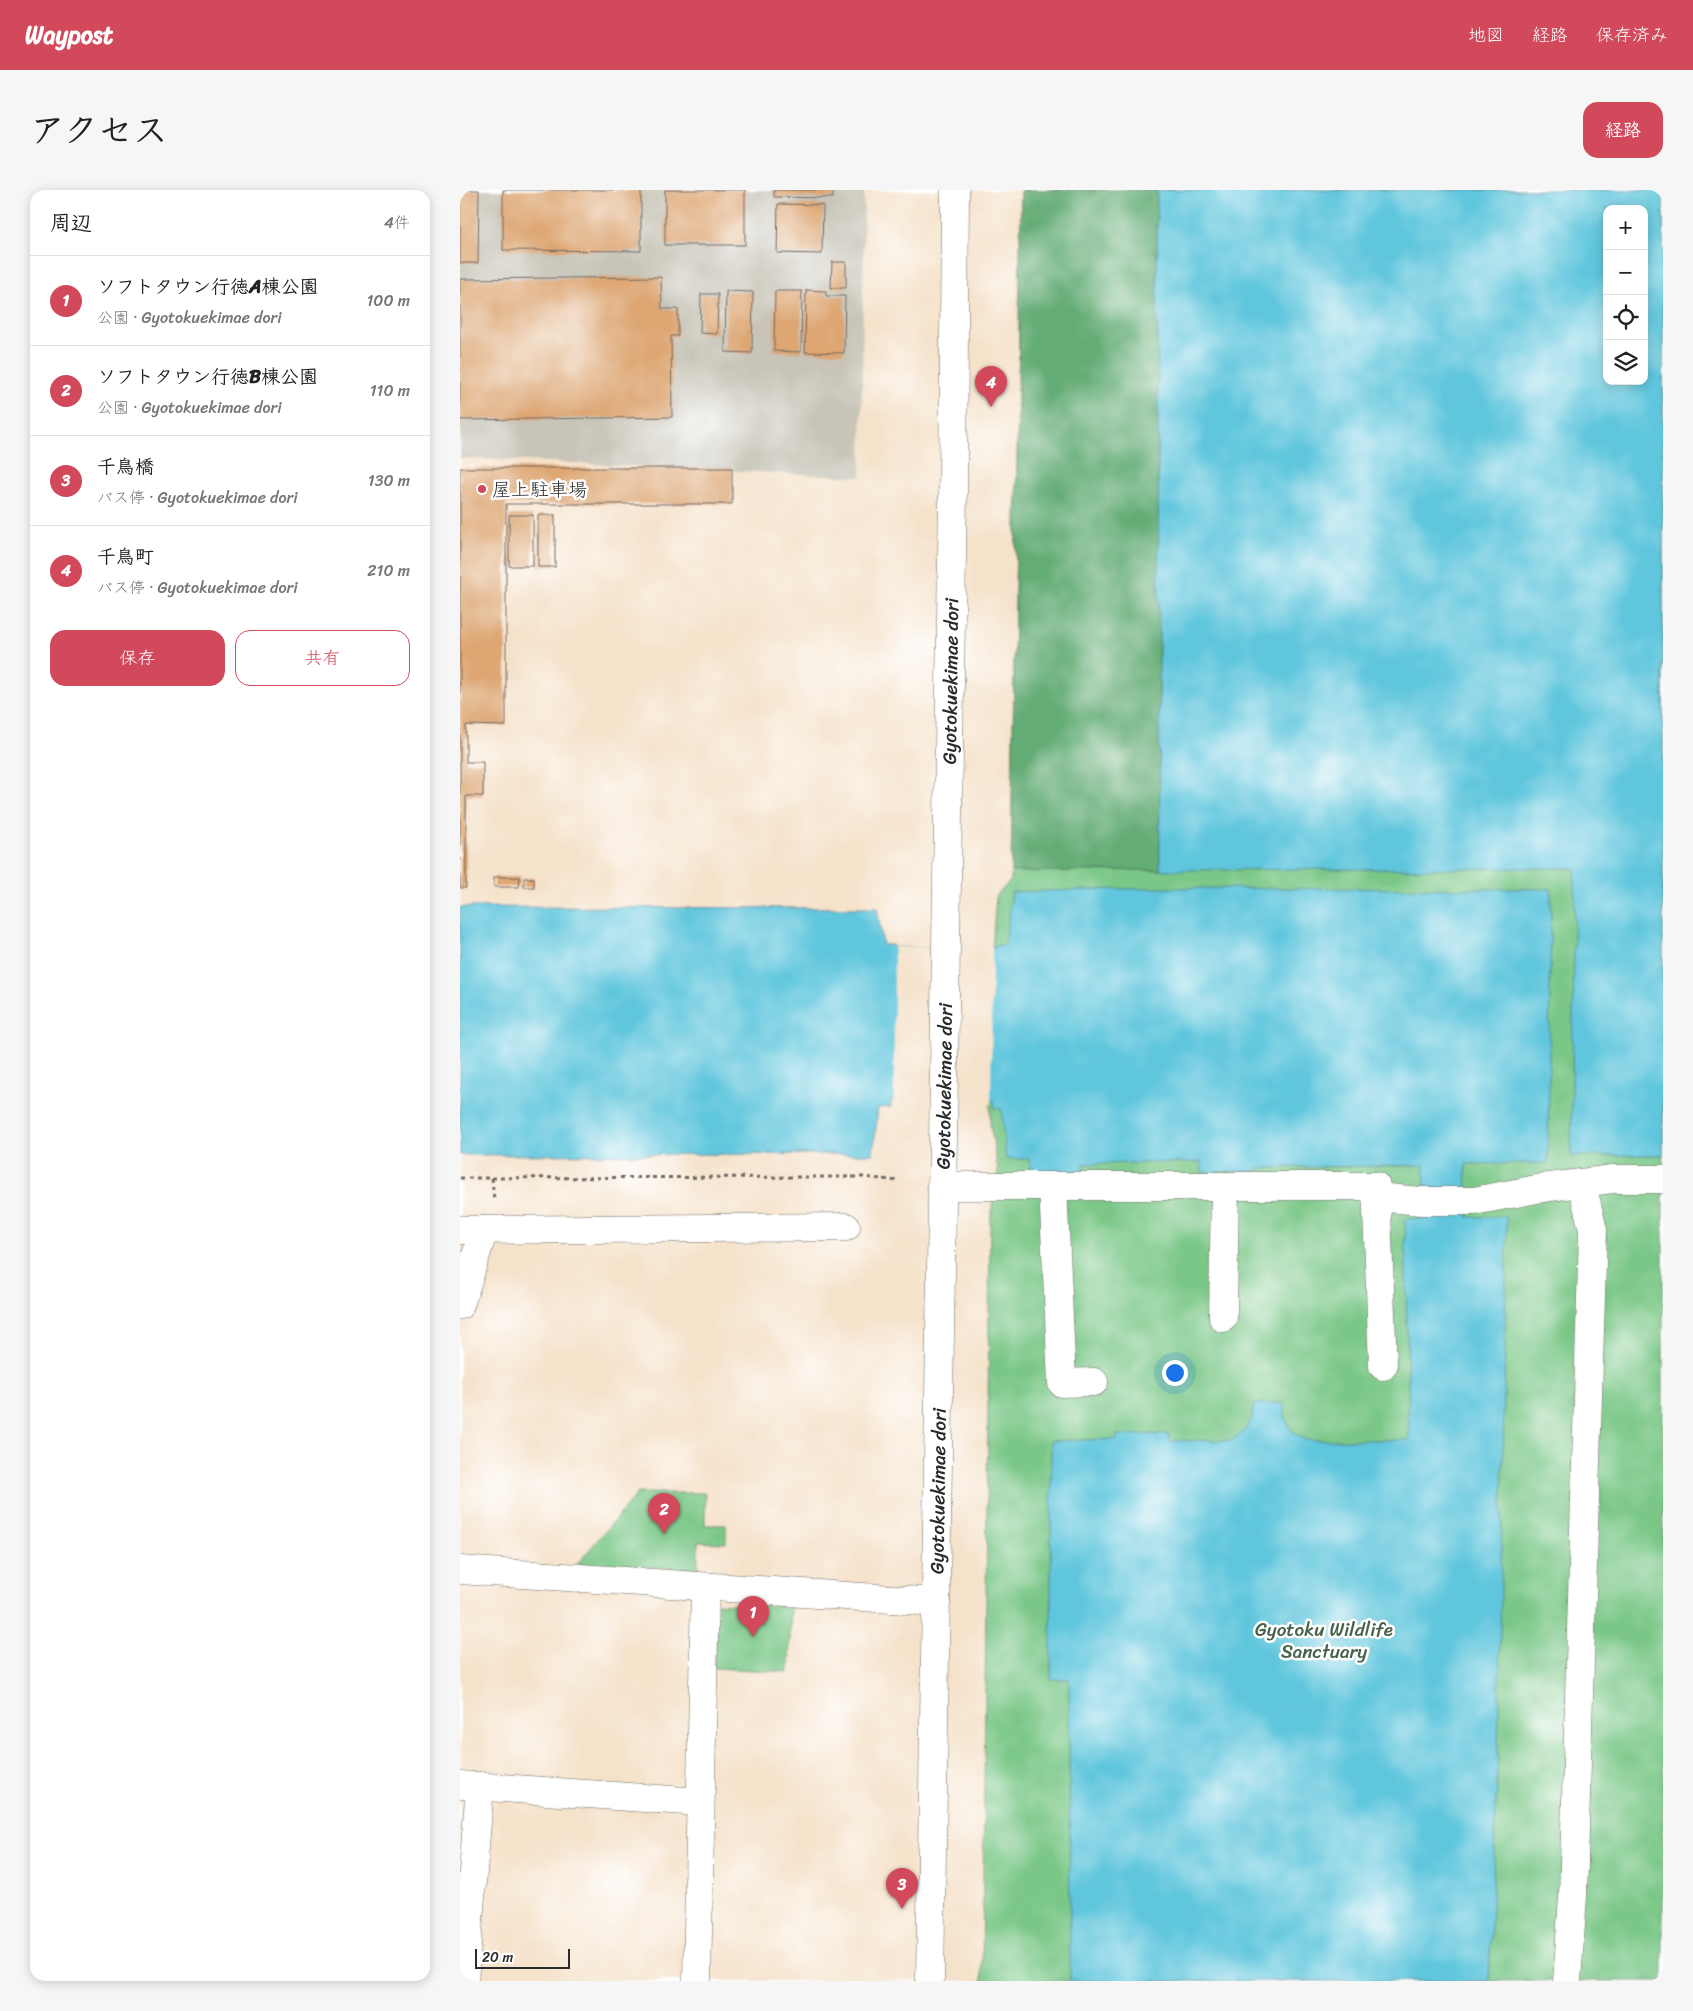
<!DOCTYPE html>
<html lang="ja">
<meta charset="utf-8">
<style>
:root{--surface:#fff;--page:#f6f6f6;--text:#222;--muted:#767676;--line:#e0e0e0;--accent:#d1495b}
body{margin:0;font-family:Sriracha,"Klee One",sans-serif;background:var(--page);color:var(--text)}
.controls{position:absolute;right:15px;top:15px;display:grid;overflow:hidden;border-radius:10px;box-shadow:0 2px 12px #0003}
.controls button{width:45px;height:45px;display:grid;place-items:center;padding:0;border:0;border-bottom:1px solid var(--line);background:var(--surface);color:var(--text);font:25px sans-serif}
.scale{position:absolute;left:15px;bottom:12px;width:95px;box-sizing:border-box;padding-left:5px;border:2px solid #2b2b2b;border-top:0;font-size:14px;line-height:18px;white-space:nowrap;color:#2b2b2b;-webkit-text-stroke:4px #fff;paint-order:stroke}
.you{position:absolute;left:714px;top:1182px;width:18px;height:18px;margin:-12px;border:4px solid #fff;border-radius:50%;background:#1a73e8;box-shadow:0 0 0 8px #1a73e833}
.badge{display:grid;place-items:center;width:32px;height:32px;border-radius:50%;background:var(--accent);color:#fff;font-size:16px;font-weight:700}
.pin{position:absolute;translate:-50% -41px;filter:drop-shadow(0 1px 2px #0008)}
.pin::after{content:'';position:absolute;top:26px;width:18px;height:15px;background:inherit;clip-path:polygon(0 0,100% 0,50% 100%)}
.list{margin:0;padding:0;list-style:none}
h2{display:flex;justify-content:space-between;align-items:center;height:65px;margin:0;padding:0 20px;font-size:21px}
h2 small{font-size:16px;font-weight:400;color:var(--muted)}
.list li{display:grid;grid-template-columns:32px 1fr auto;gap:15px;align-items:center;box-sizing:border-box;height:90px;padding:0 20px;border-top:1px solid var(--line)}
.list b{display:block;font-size:19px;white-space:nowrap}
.list p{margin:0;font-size:16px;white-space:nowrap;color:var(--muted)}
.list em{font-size:16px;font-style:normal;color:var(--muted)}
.actions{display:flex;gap:10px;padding:15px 20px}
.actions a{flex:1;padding:11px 0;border:1px solid var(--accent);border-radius:15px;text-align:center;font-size:18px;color:var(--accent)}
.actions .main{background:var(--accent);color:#fff}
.icon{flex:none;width:28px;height:28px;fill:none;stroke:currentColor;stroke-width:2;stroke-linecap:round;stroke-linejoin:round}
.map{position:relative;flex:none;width:1203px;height:1791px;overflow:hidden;border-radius:15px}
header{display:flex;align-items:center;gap:30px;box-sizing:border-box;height:70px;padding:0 25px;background:var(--accent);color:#fff}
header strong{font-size:24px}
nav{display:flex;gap:28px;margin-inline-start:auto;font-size:18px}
.intro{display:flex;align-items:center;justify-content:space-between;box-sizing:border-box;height:120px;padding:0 30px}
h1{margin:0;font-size:35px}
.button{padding:12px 22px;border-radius:15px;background:var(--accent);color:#fff;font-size:18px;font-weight:700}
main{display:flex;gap:30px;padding:0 30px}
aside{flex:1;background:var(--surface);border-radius:15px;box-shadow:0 2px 12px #0003}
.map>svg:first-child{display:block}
.industrial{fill:#c8c4b8}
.green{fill:#7ac787;stroke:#527959;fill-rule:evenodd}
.forest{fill:#63ac74;stroke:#476c50}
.water{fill:#60c6dd;stroke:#467884;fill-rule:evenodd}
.pier{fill:#f5e2ca}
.building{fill:#dda672}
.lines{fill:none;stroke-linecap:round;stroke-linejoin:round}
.minor-casing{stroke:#726b63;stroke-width:29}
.path{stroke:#726b63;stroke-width:3;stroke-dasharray:4 4;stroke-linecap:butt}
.minor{stroke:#fff;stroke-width:28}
.poi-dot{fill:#d1495b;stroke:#fff;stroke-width:2}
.labels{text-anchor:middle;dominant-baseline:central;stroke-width:5;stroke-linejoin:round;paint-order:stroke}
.poi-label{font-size:19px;fill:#2b2b2b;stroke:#fff;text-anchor:start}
.street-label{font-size:19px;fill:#2b2b2b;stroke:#fff}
.park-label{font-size:19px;fill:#47624b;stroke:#fff}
</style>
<header>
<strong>Waypost</strong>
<nav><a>地図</a><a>経路</a><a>保存済み</a></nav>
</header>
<div class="intro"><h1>アクセス</h1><a class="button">経路</a></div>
<main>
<aside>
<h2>周辺<small>4件</small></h2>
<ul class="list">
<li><span class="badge">1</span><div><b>ソフトタウン行徳A棟公園</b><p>公園 · Gyotokuekimae dori</p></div><em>100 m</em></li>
<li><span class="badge">2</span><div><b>ソフトタウン行徳B棟公園</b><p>公園 · Gyotokuekimae dori</p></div><em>110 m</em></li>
<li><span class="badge">3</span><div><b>千鳥橋</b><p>バス停 · Gyotokuekimae dori</p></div><em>130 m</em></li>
<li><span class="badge">4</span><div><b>千鳥町</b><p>バス停 · Gyotokuekimae dori</p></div><em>210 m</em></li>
</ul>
<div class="actions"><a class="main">保存</a><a>共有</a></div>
</aside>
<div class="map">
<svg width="1203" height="1791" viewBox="0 0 1203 1791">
<rect width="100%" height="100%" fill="#fff"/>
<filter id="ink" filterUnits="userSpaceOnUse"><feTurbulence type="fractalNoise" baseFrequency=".02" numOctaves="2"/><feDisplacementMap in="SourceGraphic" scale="10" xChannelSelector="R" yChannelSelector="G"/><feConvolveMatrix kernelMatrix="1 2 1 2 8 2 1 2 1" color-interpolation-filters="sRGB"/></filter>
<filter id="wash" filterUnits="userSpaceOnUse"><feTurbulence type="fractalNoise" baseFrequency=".0096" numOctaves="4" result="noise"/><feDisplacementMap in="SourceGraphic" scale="20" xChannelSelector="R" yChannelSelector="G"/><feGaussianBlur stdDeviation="1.12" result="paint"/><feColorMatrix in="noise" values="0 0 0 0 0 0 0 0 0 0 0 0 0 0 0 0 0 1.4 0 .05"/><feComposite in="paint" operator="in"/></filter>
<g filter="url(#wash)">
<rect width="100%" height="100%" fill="#f5e2ca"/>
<path class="industrial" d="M0,0H404L401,287L0,268Z"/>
<g class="green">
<path d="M561,0H1203V1791H522L530,1031L538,980L530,934L532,758L536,706L551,690ZM1147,19H1184V191H1147Z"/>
<path d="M178,1303H245V1335H266V1353L238,1352V1379L117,1374Z"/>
<path d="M257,1413L331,1416L329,1482L254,1478Z"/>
</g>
<path class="forest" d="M561,0H697L700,680L551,682Z"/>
<g class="water">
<path d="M697,0H1203V965L1111,966L1115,678L700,680ZM1147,19H1184V191H1147Z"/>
<path d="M700,698L1091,699L1088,973L1006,974L1008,1027H1047L1038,1565L1029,1791H610L609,1489H591V1251L657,1249V1245L709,1244L710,1251L770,1250C787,1243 793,1232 793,1214L824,1213C825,1232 828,1242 846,1250H949L945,1029L967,1028L964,975L798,978V981L742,982L741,972L624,974L623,983H571L569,969H546L541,919L534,918V911L431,910V917L418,918L413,964L0,965V717L417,718L423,755H432L433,757L533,759V756L545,755L552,702Z"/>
</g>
<path class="pier" d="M434,757L532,758L531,914L434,912Z"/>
<g id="blocks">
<g class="building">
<path d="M0,0H19L18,73H0Z"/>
<path d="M43,0H181V61L43,60Z"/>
<rect x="205" y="0" width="80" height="55"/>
<path d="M314,0H373V8L314,7Z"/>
<path d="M318,14L363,15L362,64L317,63Z"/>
<path d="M372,72H386V98H371Z"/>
<path d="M201,87L202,119H218V146H211L212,227L0,230V89Z"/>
<path d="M346,100L366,101V106H385L384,163L345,162Z"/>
<path d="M266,101L293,102L292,163L265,162Z"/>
<path d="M315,101H342L341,162L314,161Z"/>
<path d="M241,104H258L257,144L240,143Z"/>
<path d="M0,278H272V314H46V536L6,535V572H23V606H6V698H0Z"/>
<rect x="49" y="325" width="24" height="51"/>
<rect x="78" y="325" width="17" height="52"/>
<path d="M34,687H60L59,697H34Z"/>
<rect x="64" y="688" width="10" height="9"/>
</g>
</g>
</g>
<g filter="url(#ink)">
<use href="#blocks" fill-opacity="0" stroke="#726b63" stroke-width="1"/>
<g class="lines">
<defs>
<g id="minor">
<path d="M481,996H916L923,1176"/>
<path d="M593,996L602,1193L634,1192"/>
<path d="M916,1007L961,1011H1014L1082,998L1152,989H1203"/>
<path d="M0,1040L386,1037"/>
<path d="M0,1115L24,1040"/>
<path d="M763,1128L765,996"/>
<path d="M0,1380L476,1412"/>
<path d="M0,1595L240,1612"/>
<path d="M4,1791L20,1596"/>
<path d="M237,1791L245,1397"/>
<path id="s1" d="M470,1791L493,301L495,0"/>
<path d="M1107,1791L1113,1706L1133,1040L1122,994"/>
</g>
</defs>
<use href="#minor" class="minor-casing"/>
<g class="path">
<path d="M0,988L374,987H403L439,991"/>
<path d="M32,988L34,1010"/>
</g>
<use href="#minor" class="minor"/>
</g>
</g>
<circle class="poi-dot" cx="22" cy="299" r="5"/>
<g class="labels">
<g class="poi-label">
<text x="32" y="299">屋上駐車場</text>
</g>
<g class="street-label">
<text stroke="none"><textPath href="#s1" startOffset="1300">Gyotokuekimae dori</textPath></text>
<text stroke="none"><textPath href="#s1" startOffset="895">Gyotokuekimae dori</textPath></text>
<text stroke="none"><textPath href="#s1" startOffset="490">Gyotokuekimae dori</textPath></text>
</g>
<g class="park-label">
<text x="864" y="1439">Gyotoku Wildlife<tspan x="864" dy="22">Sanctuary</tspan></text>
</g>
</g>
</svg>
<div class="controls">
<button>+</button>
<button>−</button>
<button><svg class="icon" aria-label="locate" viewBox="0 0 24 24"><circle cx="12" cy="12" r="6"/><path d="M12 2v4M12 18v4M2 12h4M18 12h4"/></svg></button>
<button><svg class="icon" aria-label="layers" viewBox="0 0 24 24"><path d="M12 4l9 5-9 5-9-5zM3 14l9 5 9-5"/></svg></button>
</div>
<div class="scale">20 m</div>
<div class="you"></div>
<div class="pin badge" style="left:293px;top:1447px">1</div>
<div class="pin badge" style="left:204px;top:1344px">2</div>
<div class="pin badge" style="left:442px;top:1719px">3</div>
<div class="pin badge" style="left:531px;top:217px">4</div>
</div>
</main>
